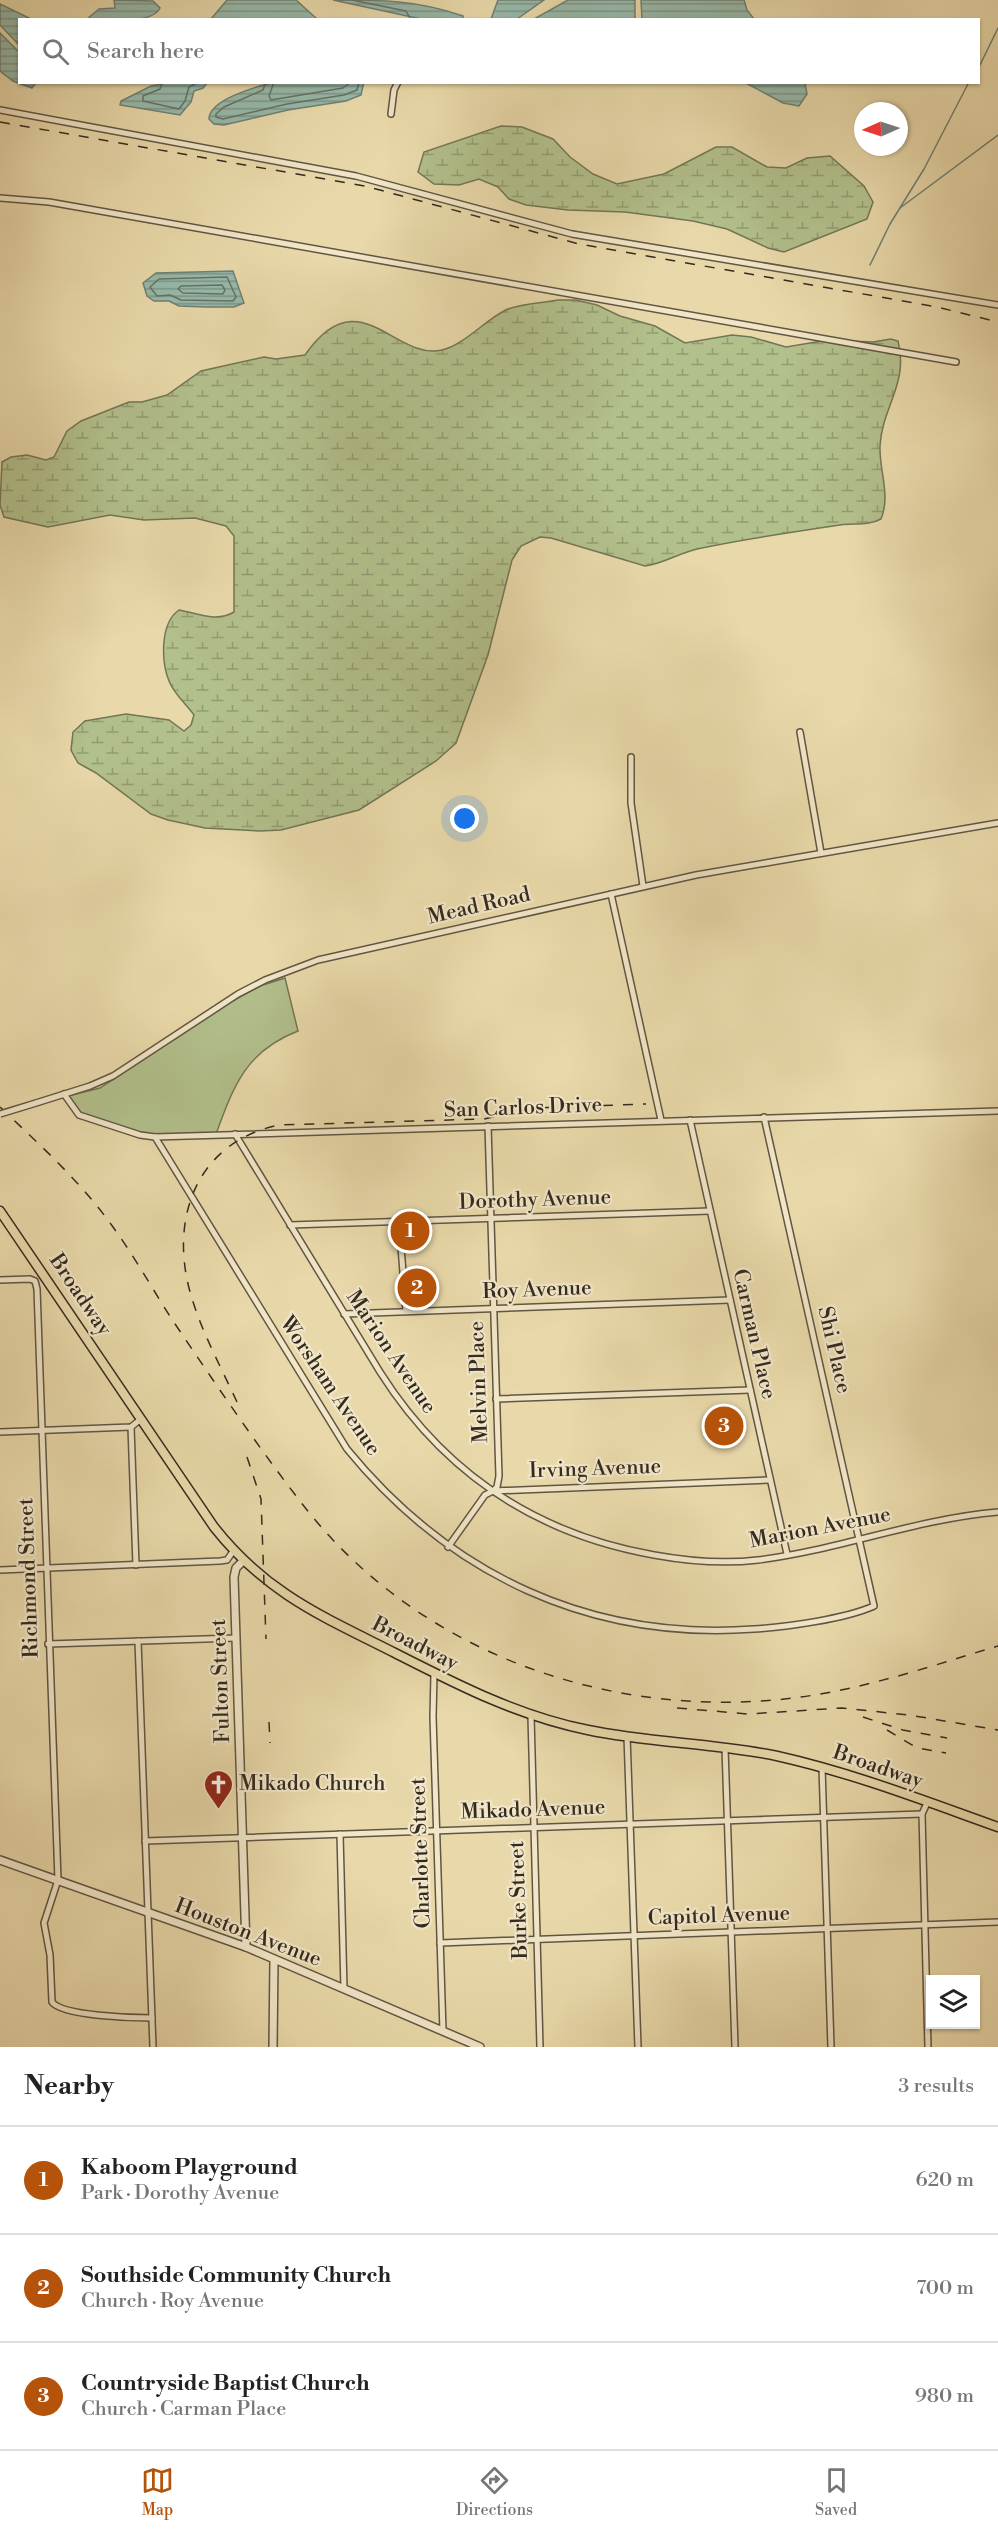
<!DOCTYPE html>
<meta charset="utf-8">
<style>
:root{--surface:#fff;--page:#f6f6f6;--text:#222;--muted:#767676;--line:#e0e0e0;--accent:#b45309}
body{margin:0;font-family:"Libre Bodoni",serif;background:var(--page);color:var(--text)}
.controls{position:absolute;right:18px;bottom:18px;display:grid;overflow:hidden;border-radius:0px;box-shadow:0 2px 4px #0004}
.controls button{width:54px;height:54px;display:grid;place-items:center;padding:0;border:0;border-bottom:2px solid var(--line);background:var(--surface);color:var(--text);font:30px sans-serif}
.compass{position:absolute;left:854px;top:102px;width:54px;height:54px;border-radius:50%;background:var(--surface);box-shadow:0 2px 4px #0004;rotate:267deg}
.you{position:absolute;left:465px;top:819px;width:21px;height:21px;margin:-15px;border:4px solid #fff;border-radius:50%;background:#1a73e8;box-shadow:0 0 0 9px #1a73e833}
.badge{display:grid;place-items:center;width:39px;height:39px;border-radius:50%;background:var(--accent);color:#fff;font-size:20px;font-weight:700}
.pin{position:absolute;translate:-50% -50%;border:3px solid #fff;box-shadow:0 2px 6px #0006}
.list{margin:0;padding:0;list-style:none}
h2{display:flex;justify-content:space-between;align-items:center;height:78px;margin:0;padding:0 24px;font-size:26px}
h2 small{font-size:20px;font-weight:400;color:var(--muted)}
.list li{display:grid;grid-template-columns:39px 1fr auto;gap:18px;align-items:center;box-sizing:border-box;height:108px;padding:0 24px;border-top:2px solid var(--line)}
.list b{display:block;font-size:22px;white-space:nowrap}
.list p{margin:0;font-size:20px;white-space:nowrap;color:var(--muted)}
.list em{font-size:20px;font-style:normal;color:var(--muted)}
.icon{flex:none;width:33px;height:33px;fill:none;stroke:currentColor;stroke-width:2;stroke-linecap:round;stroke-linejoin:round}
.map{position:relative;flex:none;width:998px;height:2047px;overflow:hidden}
.search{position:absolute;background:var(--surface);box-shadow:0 2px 4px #0004;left:18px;right:18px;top:18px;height:66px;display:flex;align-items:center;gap:15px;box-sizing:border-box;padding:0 21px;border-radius:0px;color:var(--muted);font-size:22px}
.sheet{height:402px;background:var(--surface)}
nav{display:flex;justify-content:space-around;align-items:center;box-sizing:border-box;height:84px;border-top:2px solid var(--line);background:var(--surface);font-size:16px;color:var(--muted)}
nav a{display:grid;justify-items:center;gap:3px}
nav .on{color:var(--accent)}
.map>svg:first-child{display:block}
.wetland{fill:url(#wetland-marsh);stroke:#737656;stroke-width:1.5}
.park{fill:#b2c08c;stroke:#737656;stroke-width:1.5}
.water{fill:url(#water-rules);stroke:#6f8173;stroke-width:1.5}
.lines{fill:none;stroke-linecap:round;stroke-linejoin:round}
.shore{stroke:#667266;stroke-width:1.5}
.stream{stroke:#6f8173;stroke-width:1.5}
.minor-casing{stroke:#615642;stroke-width:8}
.tertiary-casing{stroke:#615642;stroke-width:10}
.primary-casing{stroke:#342b20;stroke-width:11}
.minor{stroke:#f1e6c8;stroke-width:5}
.tertiary{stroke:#f1e6c8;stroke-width:7}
.primary{stroke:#e9d9aa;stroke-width:8}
.rail{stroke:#342b20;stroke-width:1.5;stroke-dasharray:10 10;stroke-linecap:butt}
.minor-bridge-casing{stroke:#615642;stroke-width:8;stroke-linecap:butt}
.minor-bridge{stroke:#f1e6c8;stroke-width:5}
.labels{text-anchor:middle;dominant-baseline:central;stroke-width:4.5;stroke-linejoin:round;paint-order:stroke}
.street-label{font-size:21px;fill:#342b20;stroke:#f1e6c8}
.poi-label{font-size:21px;fill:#342b20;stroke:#f1e6c8;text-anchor:start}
</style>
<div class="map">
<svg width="998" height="2047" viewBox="0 0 998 2047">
<defs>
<pattern id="wetland-marsh" width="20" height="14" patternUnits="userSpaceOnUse" patternTransform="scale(1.5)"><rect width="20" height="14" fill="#b2c08c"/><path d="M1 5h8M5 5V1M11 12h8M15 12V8" fill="none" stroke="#929c72"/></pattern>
<pattern id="water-rules" width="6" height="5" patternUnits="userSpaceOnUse" patternTransform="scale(1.5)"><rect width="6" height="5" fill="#97baab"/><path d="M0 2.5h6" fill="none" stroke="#7c978b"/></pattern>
</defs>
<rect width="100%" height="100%" fill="#e9d9aa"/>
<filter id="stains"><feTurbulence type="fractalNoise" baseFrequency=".00333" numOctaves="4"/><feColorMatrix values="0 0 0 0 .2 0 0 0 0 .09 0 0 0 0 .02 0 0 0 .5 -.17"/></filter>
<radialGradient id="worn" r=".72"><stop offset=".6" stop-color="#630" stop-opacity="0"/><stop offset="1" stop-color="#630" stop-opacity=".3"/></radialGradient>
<g class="wetland">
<path d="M501,126L522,127L553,139L570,157L593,174L617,184L664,174L716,147H732L767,167L786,168L807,158L830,156L864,186L873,202L867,219L784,252L768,248L727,229L693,221L625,212L568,210L526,205L509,199L498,187L479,179L459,185L434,184L418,172L424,152Z"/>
<path d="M558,300H576L597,305L620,316L655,326L685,343L732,335L751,337L786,347L828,340L873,342L891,339L898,341C909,383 882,407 880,446C879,471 891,495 881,519C868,526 854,523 840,525C792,532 744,539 697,549C679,553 663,564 645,566L551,538L540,537L521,546L512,560L488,655L456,743L436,761L359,810L281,830L260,831L205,828L168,820L151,814L96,773L78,763L71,750L73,732L85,721L126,714L169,720L184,731L191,725L194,715C186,704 174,694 169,681C161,661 160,623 179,610C197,613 216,623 234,612V536L226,526L195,518L144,520L110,515L48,527L4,517L0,505L2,462L11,457L27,455L46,460L54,457L67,431L81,421L129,402H142L167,395L201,371L264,357L276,359L305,355C359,277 394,361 442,350C462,346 486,320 504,311C515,304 544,303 558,300Z"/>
</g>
<path class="park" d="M285,978L298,1031C246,1051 234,1085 216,1134L154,1136L82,1117L70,1107L64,1097L100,1088L220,1008L260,986Z"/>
<g class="water">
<path d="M114,0L153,1L160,8C152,25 105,20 87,19L99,9L115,8Z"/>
<path d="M227,0H296L317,19H211Z"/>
<path d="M333,0C382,0 417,0 463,16V19H421Z"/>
<path d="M498,0H544L517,19H491Z"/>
<path d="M568,0H635V19H534Z"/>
<path d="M641,0H744L747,10L754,19H642Z"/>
<path d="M0,4L31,19L20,20L19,45L0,25Z"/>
<path d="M0,33L19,52L20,82L36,83L32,88L13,81L0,71Z"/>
<path d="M166,83H207L203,88L194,91L191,102L180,115L120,105L121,101L151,86Z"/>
<path d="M271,83L364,82L361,95L346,101L288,110L224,125L214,124L209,119C209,100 255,87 271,83Z"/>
<path d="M746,83H805L807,94L799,106L783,103Z"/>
<path d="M233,271L244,303L234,307H206L179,306L169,301H154L147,296L143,283L156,273Z"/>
</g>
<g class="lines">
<g class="shore">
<path d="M352,0L406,11L411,20"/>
<path d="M162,82L160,89L143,96V101L179,109L185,101L189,87L199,82"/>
<path d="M266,82L263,90L224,107L216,114V117L223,119L287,104L344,95L357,90L359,82"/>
<path d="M274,82L269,96L271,100L343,88L351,82"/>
<path d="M227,277L236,297L233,301L181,300L170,295L157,296L150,287L159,279Z"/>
<path d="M222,285L225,290L223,294L183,293L178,289L181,286Z"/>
</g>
<g class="stream">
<path d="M978,69L998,28"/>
<path d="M900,208L998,135"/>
<path d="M870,265L890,224L924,169L969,82"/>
</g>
<defs>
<g id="minor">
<path d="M0,110L356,176L572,234L998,305"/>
<path d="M391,114L394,90L398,82"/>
<path d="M0,198L49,202L956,362"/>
<path d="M800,732L821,853"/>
<path d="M631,757V803L643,886"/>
<path d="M611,894L661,1120"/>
<path d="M64,1094L79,1115L140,1135L155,1137L998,1111"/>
<path d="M36,1103L90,1086L113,1076L238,994L265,980L318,960L696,875L998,823"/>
<path d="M690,1120L787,1554"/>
<path d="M488,1126L499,1476L497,1487L493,1491"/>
<path d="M235,1134L380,1372C444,1473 536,1534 654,1555C687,1561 724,1564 758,1560C839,1550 916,1519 998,1512"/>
<path d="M155,1137L347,1449C450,1575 590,1641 754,1629C786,1627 845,1619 874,1606L764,1117"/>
<path d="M399,1221L406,1311"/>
<path d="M290,1225L710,1211"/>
<path d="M0,1280L30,1279L35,1281L37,1289L58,1880L44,1923L50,1955L52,2002C62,2016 133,2018 152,2018"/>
<path d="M344,1314L730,1300"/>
<path d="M496,1399L750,1390"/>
<path d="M131,1427L136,1565"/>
<path d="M0,1432L131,1427L141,1419"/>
<path d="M448,1547L485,1495L493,1491L770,1480"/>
<path d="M0,1570L220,1561L227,1560L234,1550"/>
<path d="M138,1641L153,2047"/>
<path d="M48,1644L236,1638"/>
<path d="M434,1674L433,1717L443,2031"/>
<path d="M531,1716L540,2047"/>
<path d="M627,1736L638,2047"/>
<path d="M725,1748L735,2047"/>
<path d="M822,1767L831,2047"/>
<path d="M927,1803L922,1814L928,2047"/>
<path d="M340,1834L344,1989"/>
<path d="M145,1841L922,1814"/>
<path d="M440,1943L998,1922"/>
</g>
<g id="tertiary">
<path d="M243,1561L236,1568L234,1577L246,1947"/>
<path d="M0,1860L246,1947L480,2047"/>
<path d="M273,2047L274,1960"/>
</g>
<path id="primary" d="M0,1211L214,1527C267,1594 322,1616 395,1653C458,1685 518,1716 588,1730C650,1743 715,1743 777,1756C853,1773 925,1801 998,1827"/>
</defs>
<use href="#minor" class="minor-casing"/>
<use href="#tertiary" class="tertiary-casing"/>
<use href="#primary" class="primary-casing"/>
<use href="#minor" class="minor"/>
<use href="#tertiary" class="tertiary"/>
<use href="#primary" class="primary"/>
<g class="rail">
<path d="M0,122L365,186L579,244L937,307L998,322"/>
<path d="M0,1107C40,1145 81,1182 113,1227C134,1256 152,1288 171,1318C215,1383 259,1449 307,1510C424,1657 618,1722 801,1697C868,1688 934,1665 998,1646"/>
<path d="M237,1402C220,1365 199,1327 189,1288C170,1213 200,1141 279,1125L484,1119L534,1108L646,1104"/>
<path d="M247,1457L261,1499L266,1639"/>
<path d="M677,1708L748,1714L842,1708L909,1715L998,1730"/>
<path d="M863,1717L903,1730L947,1738"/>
<path d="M269,1722L270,1743"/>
<path d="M887,1730L917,1748L946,1753"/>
</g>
<defs>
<path id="minor-bridge" d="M0,1114L36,1103"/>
</defs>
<use href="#minor-bridge" class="minor-bridge-casing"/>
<use href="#minor-bridge" class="minor-bridge"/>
</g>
<defs>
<symbol id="church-pin" viewBox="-11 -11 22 30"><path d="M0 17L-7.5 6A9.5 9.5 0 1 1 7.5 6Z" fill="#8f2418" stroke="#f1e6c8"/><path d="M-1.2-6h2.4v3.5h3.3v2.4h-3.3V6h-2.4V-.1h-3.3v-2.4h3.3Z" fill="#fff"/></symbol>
</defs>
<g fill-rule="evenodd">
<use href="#church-pin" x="202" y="1768" width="33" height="45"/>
</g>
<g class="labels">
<g class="street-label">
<text transform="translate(479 906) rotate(-13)">Mead Road</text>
<text transform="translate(523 1108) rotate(-2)">San Carlos Drive</text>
<text transform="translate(535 1200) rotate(-2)">Dorothy Avenue</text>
<text transform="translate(537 1290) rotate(-2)">Roy Avenue</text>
<text transform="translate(80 1295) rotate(56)">Broadway</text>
<text transform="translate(754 1334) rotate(77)">Carman Place</text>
<text transform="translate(834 1350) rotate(77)">Shi Place</text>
<text transform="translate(391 1352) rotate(56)">Marion Avenue</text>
<text transform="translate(479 1382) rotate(-92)">Melvin Place</text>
<text transform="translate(330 1386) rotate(56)">Worsham Avenue</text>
<text transform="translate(595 1469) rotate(-2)">Irving Avenue</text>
<text transform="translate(820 1528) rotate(-11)">Marion Avenue</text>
<text transform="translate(29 1578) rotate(-92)">Richmond Street</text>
<text transform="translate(415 1644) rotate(27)">Broadway</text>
<text transform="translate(221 1681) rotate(-92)">Fulton Street</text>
<text transform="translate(878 1767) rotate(19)">Broadway</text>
<text transform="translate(533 1810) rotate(-2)">Mikado Avenue</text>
<text transform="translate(421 1853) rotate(-92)">Charlotte Street</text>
<text transform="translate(519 1900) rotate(-92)">Burke Street</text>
<text transform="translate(719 1916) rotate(-2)">Capitol Avenue</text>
<text transform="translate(248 1933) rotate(21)">Houston Avenue</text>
</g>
<g class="poi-label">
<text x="239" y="1784">Mikado Church</text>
</g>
</g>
<rect width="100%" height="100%" filter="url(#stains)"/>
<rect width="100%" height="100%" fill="url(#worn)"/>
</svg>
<div class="controls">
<button><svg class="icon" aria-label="layers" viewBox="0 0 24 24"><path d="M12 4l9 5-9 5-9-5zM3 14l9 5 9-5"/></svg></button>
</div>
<svg class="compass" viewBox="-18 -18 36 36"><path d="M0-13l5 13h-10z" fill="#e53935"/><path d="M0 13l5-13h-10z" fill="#767676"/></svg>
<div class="you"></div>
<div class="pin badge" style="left:410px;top:1231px">1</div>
<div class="pin badge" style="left:417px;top:1288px">2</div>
<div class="pin badge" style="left:724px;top:1426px">3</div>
<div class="search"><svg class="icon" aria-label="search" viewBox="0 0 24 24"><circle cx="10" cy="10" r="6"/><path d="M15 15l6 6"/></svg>Search here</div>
</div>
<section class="sheet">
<h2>Nearby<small>3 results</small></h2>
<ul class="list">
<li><span class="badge">1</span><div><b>Kaboom Playground</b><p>Park · Dorothy Avenue</p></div><em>620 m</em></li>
<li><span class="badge">2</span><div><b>Southside Community Church</b><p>Church · Roy Avenue</p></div><em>700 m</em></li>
<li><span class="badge">3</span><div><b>Countryside Baptist Church</b><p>Church · Carman Place</p></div><em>980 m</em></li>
</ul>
</section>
<nav>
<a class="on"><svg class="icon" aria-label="map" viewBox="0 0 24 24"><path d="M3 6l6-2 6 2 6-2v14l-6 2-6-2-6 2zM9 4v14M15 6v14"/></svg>Map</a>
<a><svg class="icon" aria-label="directions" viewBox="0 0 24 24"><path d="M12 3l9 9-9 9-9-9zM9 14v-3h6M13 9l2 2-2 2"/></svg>Directions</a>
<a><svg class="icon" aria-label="saved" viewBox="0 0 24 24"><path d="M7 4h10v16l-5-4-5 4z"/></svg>Saved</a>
</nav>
